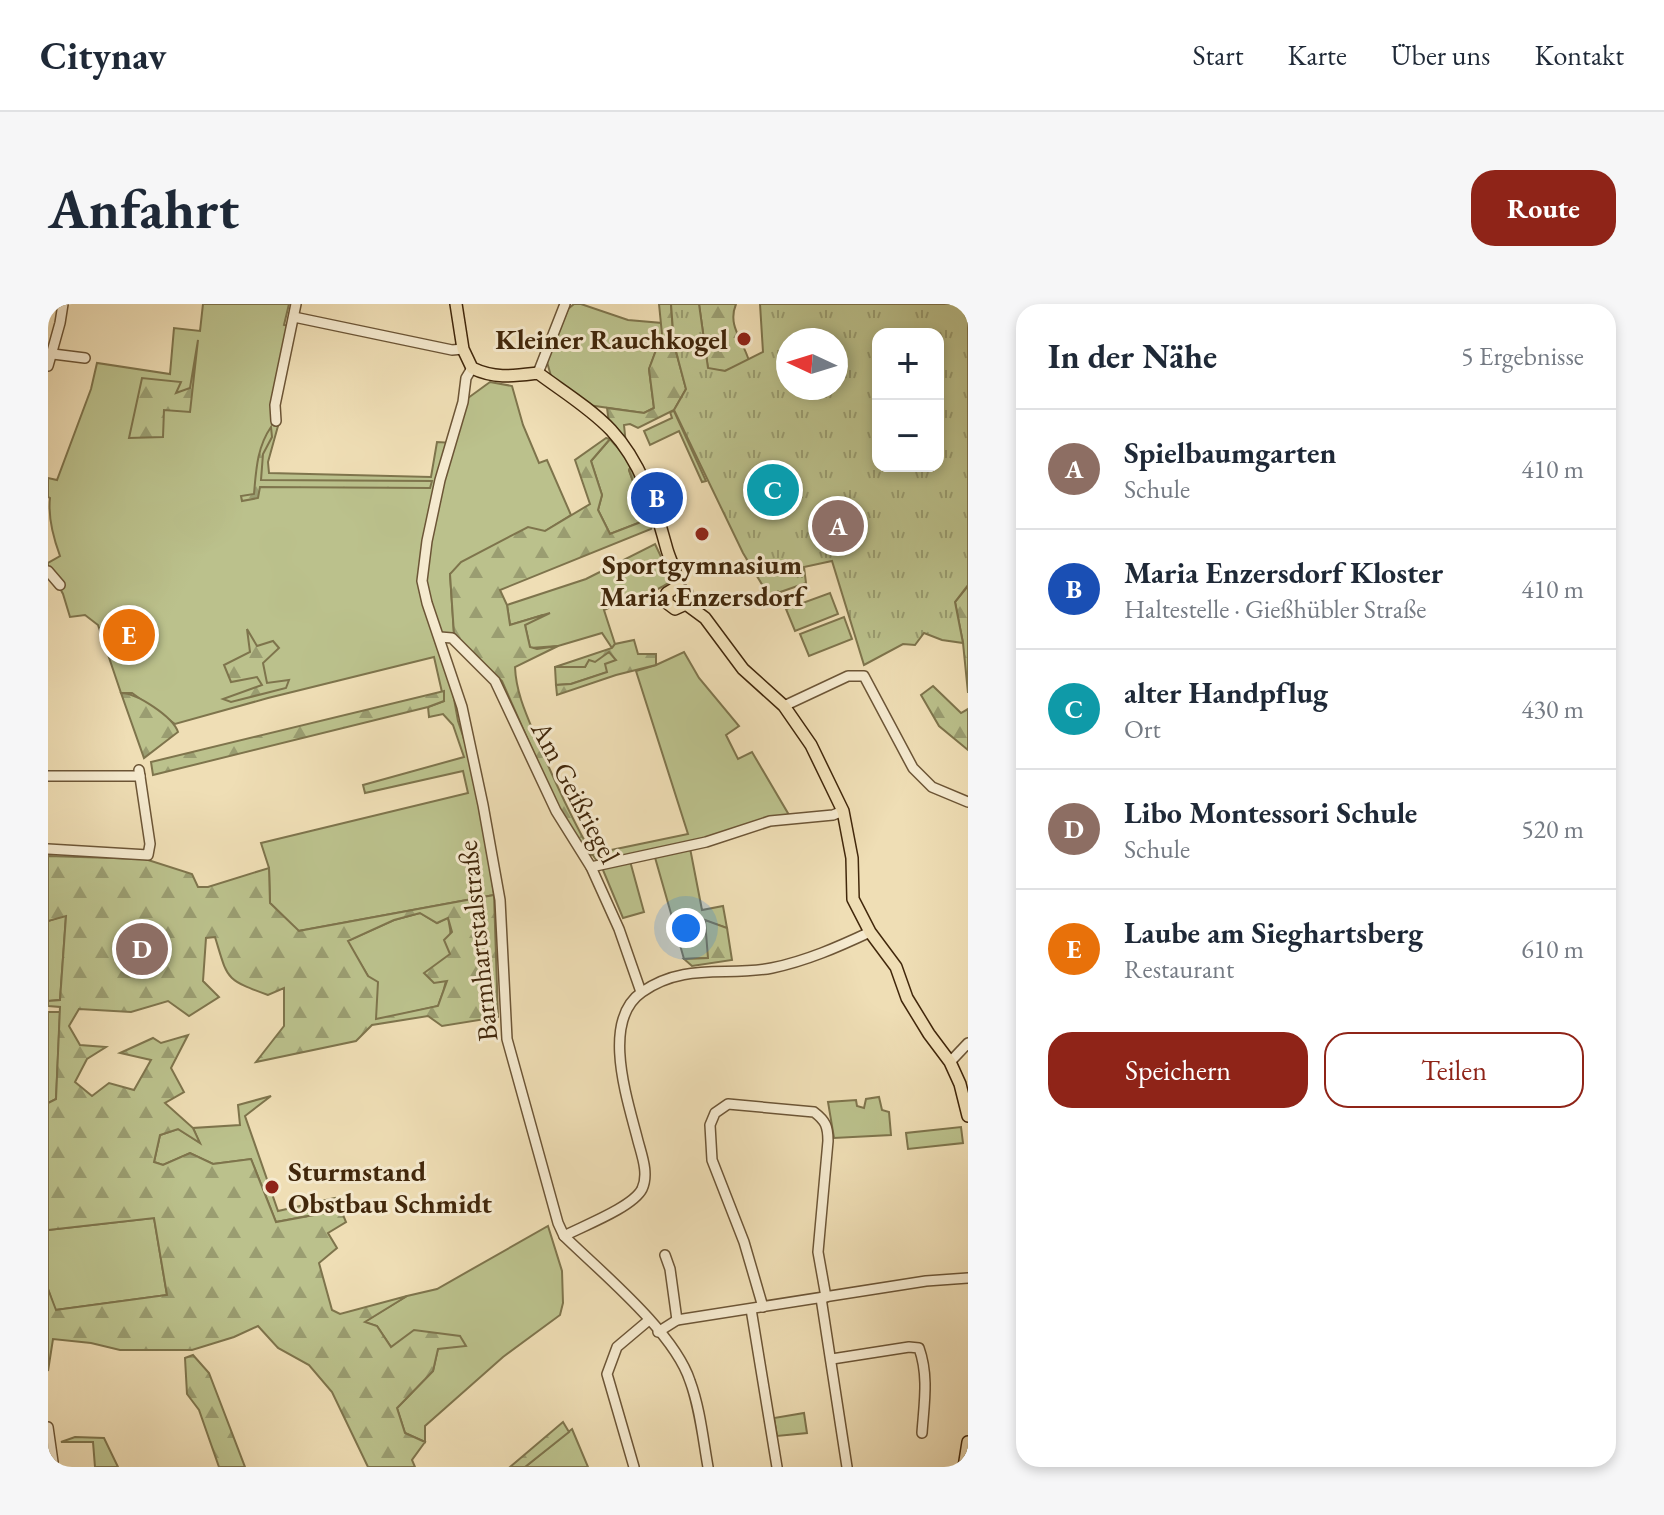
<!DOCTYPE html>
<html lang="de">
<meta charset="utf-8">
<style>
:root{--surface:#fff;--page:#f6f6f7;--text:#1f2937;--muted:#747a83;--line:#e0e1e3;--accent:#8f2418}
body{margin:0;font-family:"EB Garamond",serif;background:var(--page);color:var(--text)}
.controls{position:absolute;right:24px;top:24px;display:grid;overflow:hidden;border-radius:16px;box-shadow:0 4px 12px #0003}
.controls button{width:72px;height:72px;display:grid;place-items:center;padding:0;border:0;border-bottom:2px solid var(--line);background:var(--surface);color:var(--text);font:40px sans-serif}
.compass{position:absolute;left:728px;top:24px;width:72px;height:72px;border-radius:50%;background:var(--surface);box-shadow:0 4px 12px #0003;rotate:274deg}
.you{position:absolute;left:638px;top:624px;width:28px;height:28px;margin:-20px;border:6px solid #fff;border-radius:50%;background:#1a73e8;box-shadow:0 0 0 12px #1a73e833}
.badge{display:grid;place-items:center;width:52px;height:52px;border-radius:50%;background:var(--accent);color:#fff;font-size:26px;font-weight:700}
.pin{position:absolute;translate:-50% -50%;border:4px solid #fff;box-shadow:0 2px 8px #0006}
.list{margin:0;padding:0;list-style:none}
h2{display:flex;justify-content:space-between;align-items:center;height:104px;margin:0;padding:0 32px;font-size:34px}
h2 small{font-size:26px;font-weight:400;color:var(--muted)}
.list li{display:grid;grid-template-columns:52px 1fr auto;gap:24px;align-items:center;box-sizing:border-box;height:120px;padding:0 32px;border-top:2px solid var(--line)}
.list b{display:block;font-size:30px;white-space:nowrap}
.list p{margin:0;font-size:26px;white-space:nowrap;color:var(--muted)}
.list em{font-size:26px;font-style:normal;color:var(--muted)}
.actions{display:flex;gap:16px;padding:24px 32px}
.actions a{flex:1;padding:18px 0;border:2px solid var(--accent);border-radius:24px;text-align:center;font-size:28px;color:var(--accent)}
.actions .main{background:var(--accent);color:#fff}
.map{position:relative;flex:none;width:920px;height:1163px;overflow:hidden;border-radius:24px}
header{display:flex;align-items:center;gap:48px;box-sizing:border-box;height:112px;padding:0 40px;background:var(--surface);border-bottom:2px solid var(--line)}
header strong{font-size:38px}
nav{display:flex;gap:44px;margin-inline-start:auto;font-size:28px}
.intro{display:flex;align-items:center;justify-content:space-between;box-sizing:border-box;height:192px;padding:0 48px}
h1{margin:0;font-size:56px}
.button{padding:20px 36px;border-radius:24px;background:var(--accent);color:#fff;font-size:28px;font-weight:700}
main{display:flex;gap:48px;padding:0 48px}
aside{flex:1;background:var(--surface);border-radius:24px;box-shadow:0 4px 12px #0003}
.map>svg:first-child{display:block}
.green{fill:#bbc18c;stroke:#7e744c;stroke-width:2}
.forest{fill:url(#forest-firs);stroke:#7e744c;stroke-width:2;fill-rule:evenodd}
.park{fill:url(#park-tufts);stroke:#7e744c;stroke-width:2;fill-rule:evenodd}
.lines{fill:none;stroke-linecap:round;stroke-linejoin:round}
.minor-casing{stroke:#6c5536;stroke-width:12}
.major-casing{stroke:#41270b;stroke-width:14}
.minor{stroke:#f5eacf;stroke-width:9}
.major{stroke:#efdeb5;stroke-width:11}
.poi-dot{fill:#8f2418;stroke:#f5eacf;stroke-width:3}
.labels{text-anchor:middle;dominant-baseline:central;stroke-width:6;stroke-linejoin:round;paint-order:stroke}
.poi-label{font-size:28px;font-weight:bold;fill:#41270b;stroke:#f5eacf;text-anchor:end}
.street-label{font-size:28px;fill:#41270b;stroke:#f5eacf}
</style>
<header>
<strong>Citynav</strong>
<nav><a>Start</a><a>Karte</a><a>Über uns</a><a>Kontakt</a></nav>
</header>
<div class="intro"><h1>Anfahrt</h1><a class="button">Route</a></div>
<main>
<div class="map">
<svg width="920" height="1163" viewBox="0 0 920 1163">
<defs>
<pattern id="forest-firs" width="22" height="20" patternUnits="userSpaceOnUse" patternTransform="scale(2)"><rect width="22" height="20" fill="#bbc18c"/><path d="M5 1l3.5 6h-7zM16 11l3.5 6h-7z" fill="#9a9d71"/></pattern>
<pattern id="park-tufts" width="24" height="20" patternUnits="userSpaceOnUse" patternTransform="scale(2)"><rect width="24" height="20" fill="#bbc18c"/><path d="M3 7l-1-3M5 7V3M7 7l1-3M15 17l-1-3M17 17v-4M19 17l1-3" fill="none" stroke="#9a9d71"/></pattern>
</defs>
<rect width="100%" height="100%" fill="#efdeb5"/>
<filter id="stains"><feTurbulence type="fractalNoise" baseFrequency=".0025" numOctaves="4"/><feColorMatrix values="0 0 0 0 .2 0 0 0 0 .09 0 0 0 0 .02 0 0 0 .5 -.17"/></filter>
<radialGradient id="worn" r=".72"><stop offset=".6" stop-color="#630" stop-opacity="0"/><stop offset="1" stop-color="#630" stop-opacity=".3"/></radialGradient>
<g class="green">
<path d="M155,0H241L236,21L243,22L224,120L230,122L220,158L221,169L383,173L389,138L406,139L420,94L442,78L464,82L475,121L491,159L499,156L523,211L497,227L402,270L406,330L387,337L403,378L410,417L421,450L437,526L446,591L250,627L222,599L221,564L213,539L420,489L415,467L317,489L315,481L416,453L405,421L395,410L381,413L380,403L396,397L386,353L220,394L127,420L84,389H73L50,321L37,311L22,313L15,290L0,262V259L12,252C5,233 0,212 2,194L0,193V174L9,176L43,85L49,59L122,70L126,24L152,27Z"/>
<path d="M526,0H533L580,16L614,19V30L601,65L606,104L596,109L540,101L503,72L499,58L520,5Z"/>
<path d="M626,107L658,177L654,178L631,127L602,141L596,127L624,114L622,108Z"/>
<path d="M562,135L584,160L581,166L594,203L593,218L562,230L550,206L554,191L543,157Z"/>
<path d="M607,240L624,276C613,287 573,299 556,306L567,340L564,344L554,329L510,342L482,344L477,321L495,311L462,321L459,301L538,275Z"/>
<path d="M782,289L790,310L747,327L738,305Z"/>
<path d="M796,313L804,335L761,352L752,330Z"/>
<path d="M562,348L568,356L560,368L523,380L508,381L507,363H537L540,356Z"/>
<path d="M636,348L651,374L691,422L678,431L690,455L704,448L741,511L641,539L654,606L675,602L679,624L657,617L661,654L636,655L606,550L582,557L596,608L575,614L555,566L544,550L640,530L588,367L608,361Z"/>
<path d="M372,609L389,619L400,613C407,643 401,674 390,702L328,716L320,672L299,637L346,616Z"/>
<path d="M18,611L12,696L0,697V617Z"/>
<path d="M0,708H12L8,795L0,799Z"/>
<path d="M223,792L197,812L230,907L287,894L293,906L228,918L203,855L165,860L142,849L115,861L106,858L112,831L130,825L151,838L145,824L192,821L190,801Z"/>
<path d="M831,793L834,806L841,808L843,831L786,834L780,798L808,796L809,802L816,804L818,795Z"/>
<path d="M913,823L915,839L860,845L858,829Z"/>
<path d="M106,914L119,991L7,1006L0,985V926Z"/>
<path d="M500,922L514,967L515,999L512,1011L455,1053L377,1122V1138L357,1129L349,1104L385,1067L390,1044L417,1041L343,1043L329,1022L316,1018L359,992L389,985Z"/>
<path d="M756,1109L759,1129L729,1132L726,1114Z"/>
<path d="M524,1125L540,1163H477Z"/>
</g>
<g class="forest">
<path d="M611,0H623L626,40L638,85L626,106L590,124L582,120L576,121L578,141L561,119L559,104L596,109L606,104L601,65L614,30Z"/>
<path d="M651,0H688C679,22 695,36 701,57L677,67L660,65Z"/>
<path d="M150,36L142,108L116,106L115,133L81,134L94,74L133,78L128,89L142,84Z"/>
<path d="M223,123L224,133L215,150L213,176L384,177L382,184L212,183L210,194L194,197L193,192L206,190C208,167 209,143 223,123Z"/>
<path d="M558,134L562,135L543,157L554,191L550,206L562,230L593,218L594,203L581,166L584,160L605,221L603,225L452,286L459,301L462,321L502,309L477,321L482,343L489,345L510,342L467,363C468,389 479,412 489,436C506,476 522,512 544,550L541,553L510,504L454,377L406,330L402,270L413,258L480,223L497,227L542,200L527,156Z"/>
<path d="M920,282V389L915,339L907,298Z"/>
<path d="M199,325L209,342L225,337L231,344L215,359L219,379L241,376L238,384L183,398L175,395L214,381L209,373L183,378L176,361L202,348Z"/>
<path d="M586,336L590,350H608V361L568,371L509,391L508,381L523,380L559,368L557,360L568,356L561,348L547,358L541,356L537,363H507L564,344L567,340Z"/>
<path d="M885,382L913,409L920,405V446L891,422L873,391Z"/>
<path d="M396,387V397L380,403L105,471L103,458Z"/>
<path d="M73,389C89,389 125,413 130,428L96,454Z"/>
<path d="M0,552L97,555L144,570L150,583H160L221,564L222,599L251,627L446,591L450,713L394,722L380,712L324,721L308,737L208,758L236,722V684L220,691C176,675 180,675 167,633L158,634L155,677L171,693L141,712L120,697L83,708L31,705L21,722L32,741L58,743L39,755L27,778L44,792L61,779L86,786L103,756L72,749L105,734L113,739L140,731L123,764L136,788L117,799L145,824L152,839L130,825L112,831L106,858L115,861L142,849L165,860L203,855L228,918L293,906L298,918L280,929L289,944L271,959L284,1006L292,1010L359,992L317,1018L329,1022L343,1043L366,1026L412,1032L418,1042L390,1045L385,1067L349,1104L357,1129L377,1138L364,1156L367,1163H320L284,1088L261,1061L230,1044L210,1022L186,1033L144,1046H72L43,1039L5,1035L0,1067V985L8,1006L119,991L106,914L0,926V799L8,795L12,703L0,702V697L12,696L18,612L0,617ZM372,609L389,619L400,614L404,628L396,636L402,650L376,669L386,679L399,677L390,702L328,715L330,678L320,672L300,637L346,616Z"/>
<path d="M657,616L679,624L684,656L644,662L636,655L660,654Z"/>
<path d="M145,1051L161,1069L197,1163H171L151,1106L139,1090L137,1054Z"/>
<path d="M515,1118L521,1128L477,1163H462Z"/>
<path d="M27,1133L56,1134L70,1163H47L45,1138H13Z"/>
</g>
<path class="park" d="M623,0H651L660,64L677,67L715,48L712,0H920V281L907,298L915,339L894,336L876,329L867,341L855,340L816,361L784,257L756,263L758,279L721,292L695,249L626,106L638,85L626,40ZM830,30H890V162H830ZM740,36H788V84H740Z"/>
<g class="lines">
<defs>
<g id="minor">
<path d="M246,13L404,46L415,45"/>
<path d="M5,50L37,54"/>
<path d="M0,62L12,19L15,0"/>
<path d="M424,64L418,74L415,98L392,176L379,237L374,277L379,299L414,403L435,501L452,596L459,735L510,919L516,932C554,969 626,1028 642,1077C652,1104 655,1135 660,1163"/>
<path d="M490,69L517,0"/>
<path d="M228,117L227,101L248,0"/>
<path d="M0,267L12,281"/>
<path d="M392,333L404,334L447,377L508,507L543,563L571,625L593,688"/>
<path d="M736,402L800,372H816L865,464L884,483L920,498"/>
<path d="M0,472H92"/>
<path d="M0,545L100,551L102,540L91,466"/>
<path d="M543,563L658,538L722,517L785,511L795,507"/>
<path d="M902,758L920,739"/>
<path d="M516,932C535,922 585,903 594,885C601,870 594,852 590,837C580,797 552,717 594,688C637,658 678,673 724,664C758,657 790,643 822,628"/>
<path d="M617,951L622,965L629,1016"/>
<path d="M773,994L799,1163"/>
<path d="M715,1003L696,938L664,856L662,821L667,809L680,800L766,808C778,817 780,823 780,837L770,948L778,993"/>
<path d="M703,1005L729,1163"/>
<path d="M610,1028L629,1016L878,977L920,974"/>
<path d="M784,1055L861,1043L871,1044C881,1072 876,1100 874,1129"/>
<path d="M0,1123L5,1158"/>
<path d="M586,1163L559,1070L569,1043L601,1016"/>
</g>
<g id="major">
<path d="M408,0L415,45L424,64C447,75 465,72 490,69C514,87 542,104 563,126C592,157 607,201 618,242C621,255 630,269 629,283"/>
<path d="M629,283L619,289V299L627,305L638,300"/>
<path d="M629,283L639,289L638,300"/>
<path d="M638,300L657,314L695,365L736,402L763,441L795,507L804,554L805,595L822,628L848,663L859,694L881,730L902,758L912,780L920,812"/>
<path d="M916,1163L920,1138"/>
</g>
</defs>
<use href="#minor" class="minor-casing"/>
<use href="#major" class="major-casing"/>
<use href="#minor" class="minor"/>
<use href="#major" class="major"/>
</g>
<g class="poi-dot">
<circle cx="696" cy="35" r="8"/>
<circle cx="654" cy="230" r="8"/>
<circle cx="224" cy="883" r="8"/>
</g>
<g class="labels">
<g class="poi-label">
<text x="680" y="35">Kleiner Rauchkogel</text>
<text x="654" y="260" text-anchor="middle">Sportgymnasium<tspan x="654" dy="32">Maria Enzersdorf</tspan></text>
<text x="240" y="867" text-anchor="start">Sturmstand<tspan x="240" dy="32">Obstbau Schmidt</tspan></text>
</g>
<g class="street-label">
<text transform="translate(528 488) rotate(62)">Am Geißriegel</text>
<text transform="translate(429 637) rotate(-96)">Barmhartstalstraße</text>
</g>
</g>
<rect width="100%" height="100%" filter="url(#stains)"/>
<rect width="100%" height="100%" fill="url(#worn)"/>
</svg>
<div class="controls">
<button>+</button>
<button>−</button>
</div>
<svg class="compass" viewBox="-18 -18 36 36"><path d="M0-13l5 13h-10z" fill="#e53935"/><path d="M0 13l5-13h-10z" fill="#747a83"/></svg>
<div class="you"></div>
<div class="pin badge" style="left:790px;top:222px;background:#8d6e63">A</div>
<div class="pin badge" style="left:609px;top:194px;background:#1a4fb4">B</div>
<div class="pin badge" style="left:725px;top:186px;background:#0f9aa8">C</div>
<div class="pin badge" style="left:94px;top:645px;background:#8d6e63">D</div>
<div class="pin badge" style="left:81px;top:331px;background:#e8710a">E</div>
</div>
<aside>
<h2>In der Nähe<small>5 Ergebnisse</small></h2>
<ul class="list">
<li><span class="badge" style="background:#8d6e63">A</span><div><b>Spielbaumgarten</b><p>Schule</p></div><em>410 m</em></li>
<li><span class="badge" style="background:#1a4fb4">B</span><div><b>Maria Enzersdorf Kloster</b><p>Haltestelle · Gießhübler Straße</p></div><em>410 m</em></li>
<li><span class="badge" style="background:#0f9aa8">C</span><div><b>alter Handpflug</b><p>Ort</p></div><em>430 m</em></li>
<li><span class="badge" style="background:#8d6e63">D</span><div><b>Libo Montessori Schule</b><p>Schule</p></div><em>520 m</em></li>
<li><span class="badge" style="background:#e8710a">E</span><div><b>Laube am Sieghartsberg</b><p>Restaurant</p></div><em>610 m</em></li>
</ul>
<div class="actions"><a class="main">Speichern</a><a>Teilen</a></div>
</aside>
</main>
